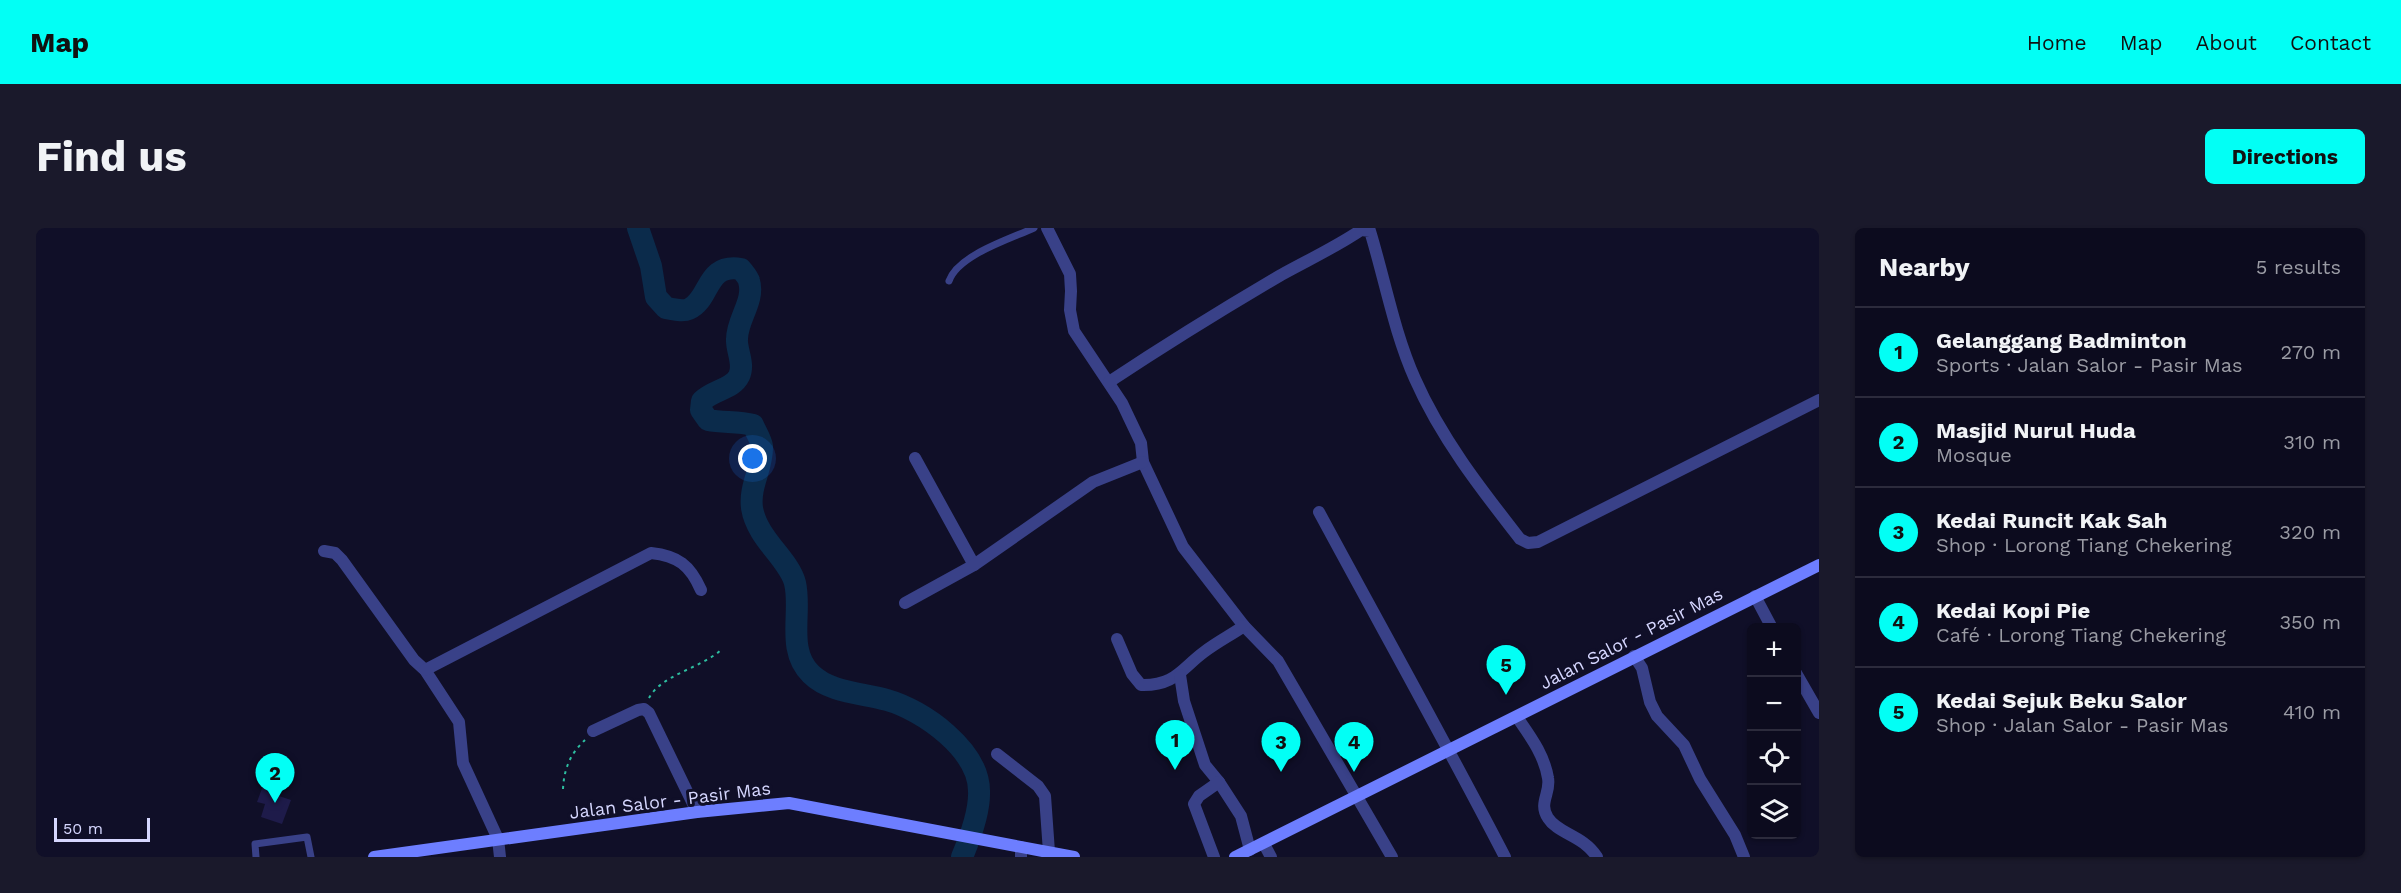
<!DOCTYPE html>
<meta charset="utf-8">
<style>
:root{--surface:#0c0b1e;--page:#1a192b;--text:#f1f3f6;--muted:#9a9ba4;--line:#2c2b3c;--accent:#02fff5}
body{margin:0;font-family:"Work Sans",sans-serif;background:var(--page);color:var(--text)}
.controls{position:absolute;right:18px;bottom:18px;display:grid;overflow:hidden;border-radius:9px;box-shadow:0 2px 4px #0004}
.controls button{width:54px;height:54px;display:grid;place-items:center;padding:0;border:0;border-bottom:2px solid var(--line);background:var(--surface);color:var(--text);font:30px sans-serif}
.scale{position:absolute;left:18px;bottom:15px;width:96px;box-sizing:border-box;padding-left:6px;border:3px solid #d6d7ff;border-top:0;font-size:16px;line-height:21px;white-space:nowrap;color:#d6d7ff;-webkit-text-stroke:4px #100f28;paint-order:stroke}
.you{position:absolute;left:717px;top:231px;width:21px;height:21px;margin:-15px;border:4px solid #fff;border-radius:50%;background:#1a73e8;box-shadow:0 0 0 9px #1a73e833}
.badge{display:grid;place-items:center;width:39px;height:39px;border-radius:50%;background:var(--accent);color:#111;font-size:20px;font-weight:700}
.pin{position:absolute;translate:-50% -50px;filter:drop-shadow(0 2px 3px #0008)}
.pin::after{content:'';position:absolute;top:32px;width:21px;height:18px;background:inherit;clip-path:polygon(0 0,100% 0,50% 100%)}
.list{margin:0;padding:0;list-style:none}
h2{display:flex;justify-content:space-between;align-items:center;height:78px;margin:0;padding:0 24px;font-size:26px}
h2 small{font-size:20px;font-weight:400;color:var(--muted)}
.list li{display:grid;grid-template-columns:39px 1fr auto;gap:18px;align-items:center;box-sizing:border-box;height:90px;padding:0 24px;border-top:2px solid var(--line)}
.list b{display:block;font-size:22px;white-space:nowrap}
.list p{margin:0;font-size:20px;white-space:nowrap;color:var(--muted)}
.list em{font-size:20px;font-style:normal;color:var(--muted)}
.icon{flex:none;width:33px;height:33px;fill:none;stroke:currentColor;stroke-width:2;stroke-linecap:round;stroke-linejoin:round}
.map{position:relative;flex:none;width:1783px;height:629px;overflow:hidden;border-radius:9px}
header{display:flex;align-items:center;gap:36px;box-sizing:border-box;height:84px;padding:0 30px;background:var(--accent);color:#111}
header strong{font-size:28px}
nav{display:flex;gap:33px;margin-inline-start:auto;font-size:21px}
.intro{display:flex;align-items:center;justify-content:space-between;box-sizing:border-box;height:144px;padding:0 36px}
h1{margin:0;font-size:42px}
.button{padding:15px 27px;border-radius:9px;background:var(--accent);color:#111;font-size:21px;font-weight:700}
main{display:flex;gap:36px;padding:0 36px}
aside{flex:1;background:var(--surface);border-radius:9px;box-shadow:0 2px 4px #0004}
.map>svg:first-child{display:block}
.lines{fill:none;stroke-linecap:round;stroke-linejoin:round}
.river{stroke:#0b2b4b;stroke-width:22}
.building{fill:#1e1b4a}
.path{stroke:#2dbda0;stroke-width:2;stroke-dasharray:3 4.5;stroke-linecap:butt}
.service{stroke:#394188;stroke-width:7}
.minor{stroke:#394188;stroke-width:12}
.secondary{stroke:#6d7eff;stroke-width:12}
.labels{text-anchor:middle;dominant-baseline:central;stroke-width:6;stroke-linejoin:round;paint-order:stroke}
.street-label{font-size:18px;fill:#d6d7ff;stroke:#100f28}
</style>
<header>
<strong>Map</strong>
<nav><a>Home</a><a>Map</a><a>About</a><a>Contact</a></nav>
</header>
<div class="intro"><h1>Find us</h1><a class="button">Directions</a></div>
<main>
<div class="map">
<svg width="1783" height="629" viewBox="0 0 1783 629">
<rect width="100%" height="100%" fill="#100f28"/>
<g class="lines">
<path class="river" d="M602,0L615,38L620,69L630,80C637,81 646,84 653,81C675,71 669,35 705,41C707,44 712,49 713,53C719,73 701,91 701,111C700,122 709,136 703,148C697,161 677,162 666,173L665,182L672,192C687,195 702,193 717,197C720,204 725,212 726,218C727,240 713,257 716,280C721,311 753,331 759,355C766,384 750,422 775,446C794,465 827,465 851,472C887,482 943,522 943,563C944,584 934,610 926,629"/>
</g>
<path class="building" d="M228,555L242,560L243,568L255,572L246,596L225,589L229,576L221,574Z"/>
<g class="lines">
<g class="path">
<path d="M613,470C625,447 665,440 685,422"/>
<path d="M527,561C528,541 534,526 549,512"/>
</g>
<g class="service">
<path d="M913,53C922,27 974,11 998,0"/>
<path d="M220,629L219,616L271,609L275,629"/>
</g>
<g class="minor">
<path d="M1011,0L1034,46L1035,63L1034,82L1038,103L1086,175L1105,215L1107,234L1147,319L1208,398L1242,433L1356,629"/>
<path d="M1073,154C1129,117 1187,81 1245,47C1272,32 1300,19 1325,2L1334,3C1349,52 1358,104 1379,151C1405,210 1445,261 1484,311L1492,315L1502,314L1783,172"/>
<path d="M879,230L938,337"/>
<path d="M1283,284C1345,399 1409,513 1469,629"/>
<path d="M288,323L299,325L306,332L378,432L389,442L423,494L427,535L462,611L464,629"/>
<path d="M1719,368L1736,400"/>
<path d="M869,375L938,337L1057,254L1107,234"/>
<path d="M1081,411L1096,446L1105,457C1139,458 1145,441 1168,424C1181,414 1195,407 1208,398"/>
<path d="M1598,428L1606,440L1614,474L1621,488L1648,517L1664,551L1699,607L1708,629"/>
<path d="M389,442L615,325C642,328 654,337 665,362"/>
<path d="M1760,445L1783,485"/>
<path d="M1144,447L1148,473L1169,537L1183,554L1205,588L1214,622"/>
<path d="M1481,489C1494,508 1508,526 1512,550C1515,565 1502,575 1512,590C1522,606 1547,607 1561,629"/>
<path d="M557,503L602,482L608,481L613,485L661,584"/>
<path d="M961,526L1002,558L1009,568L1013,624"/>
<path d="M1228,616L1235,629"/>
<path d="M985,619V629"/>
<path d="M1178,629L1158,576L1163,568L1183,554"/>
</g>
<g class="secondary">
<path d="M338,629L661,584L753,575L1038,629"/>
<path d="M1199,629L1783,337"/>
</g>
</g>
<g class="labels">
<g class="street-label">
<text transform="translate(1595 410) rotate(-27)">Jalan Salor - Pasir Mas</text>
<text transform="translate(634 572) rotate(-7)">Jalan Salor - Pasir Mas</text>
</g>
</g>
</svg>
<div class="controls">
<button>+</button>
<button>−</button>
<button><svg class="icon" aria-label="locate" viewBox="0 0 24 24"><circle cx="12" cy="12" r="6"/><path d="M12 2v4M12 18v4M2 12h4M18 12h4"/></svg></button>
<button><svg class="icon" aria-label="layers" viewBox="0 0 24 24"><path d="M12 4l9 5-9 5-9-5zM3 14l9 5 9-5"/></svg></button>
</div>
<div class="scale">50 m</div>
<div class="you"></div>
<div class="pin badge" style="left:1139px;top:542px">1</div>
<div class="pin badge" style="left:239px;top:575px">2</div>
<div class="pin badge" style="left:1245px;top:544px">3</div>
<div class="pin badge" style="left:1318px;top:544px">4</div>
<div class="pin badge" style="left:1470px;top:467px">5</div>
</div>
<aside>
<h2>Nearby<small>5 results</small></h2>
<ul class="list">
<li><span class="badge">1</span><div><b>Gelanggang Badminton</b><p>Sports · Jalan Salor - Pasir Mas</p></div><em>270 m</em></li>
<li><span class="badge">2</span><div><b>Masjid Nurul Huda</b><p>Mosque</p></div><em>310 m</em></li>
<li><span class="badge">3</span><div><b>Kedai Runcit Kak Sah</b><p>Shop · Lorong Tiang Chekering</p></div><em>320 m</em></li>
<li><span class="badge">4</span><div><b>Kedai Kopi Pie</b><p>Café · Lorong Tiang Chekering</p></div><em>350 m</em></li>
<li><span class="badge">5</span><div><b>Kedai Sejuk Beku Salor</b><p>Shop · Jalan Salor - Pasir Mas</p></div><em>410 m</em></li>
</ul>
</aside>
</main>
